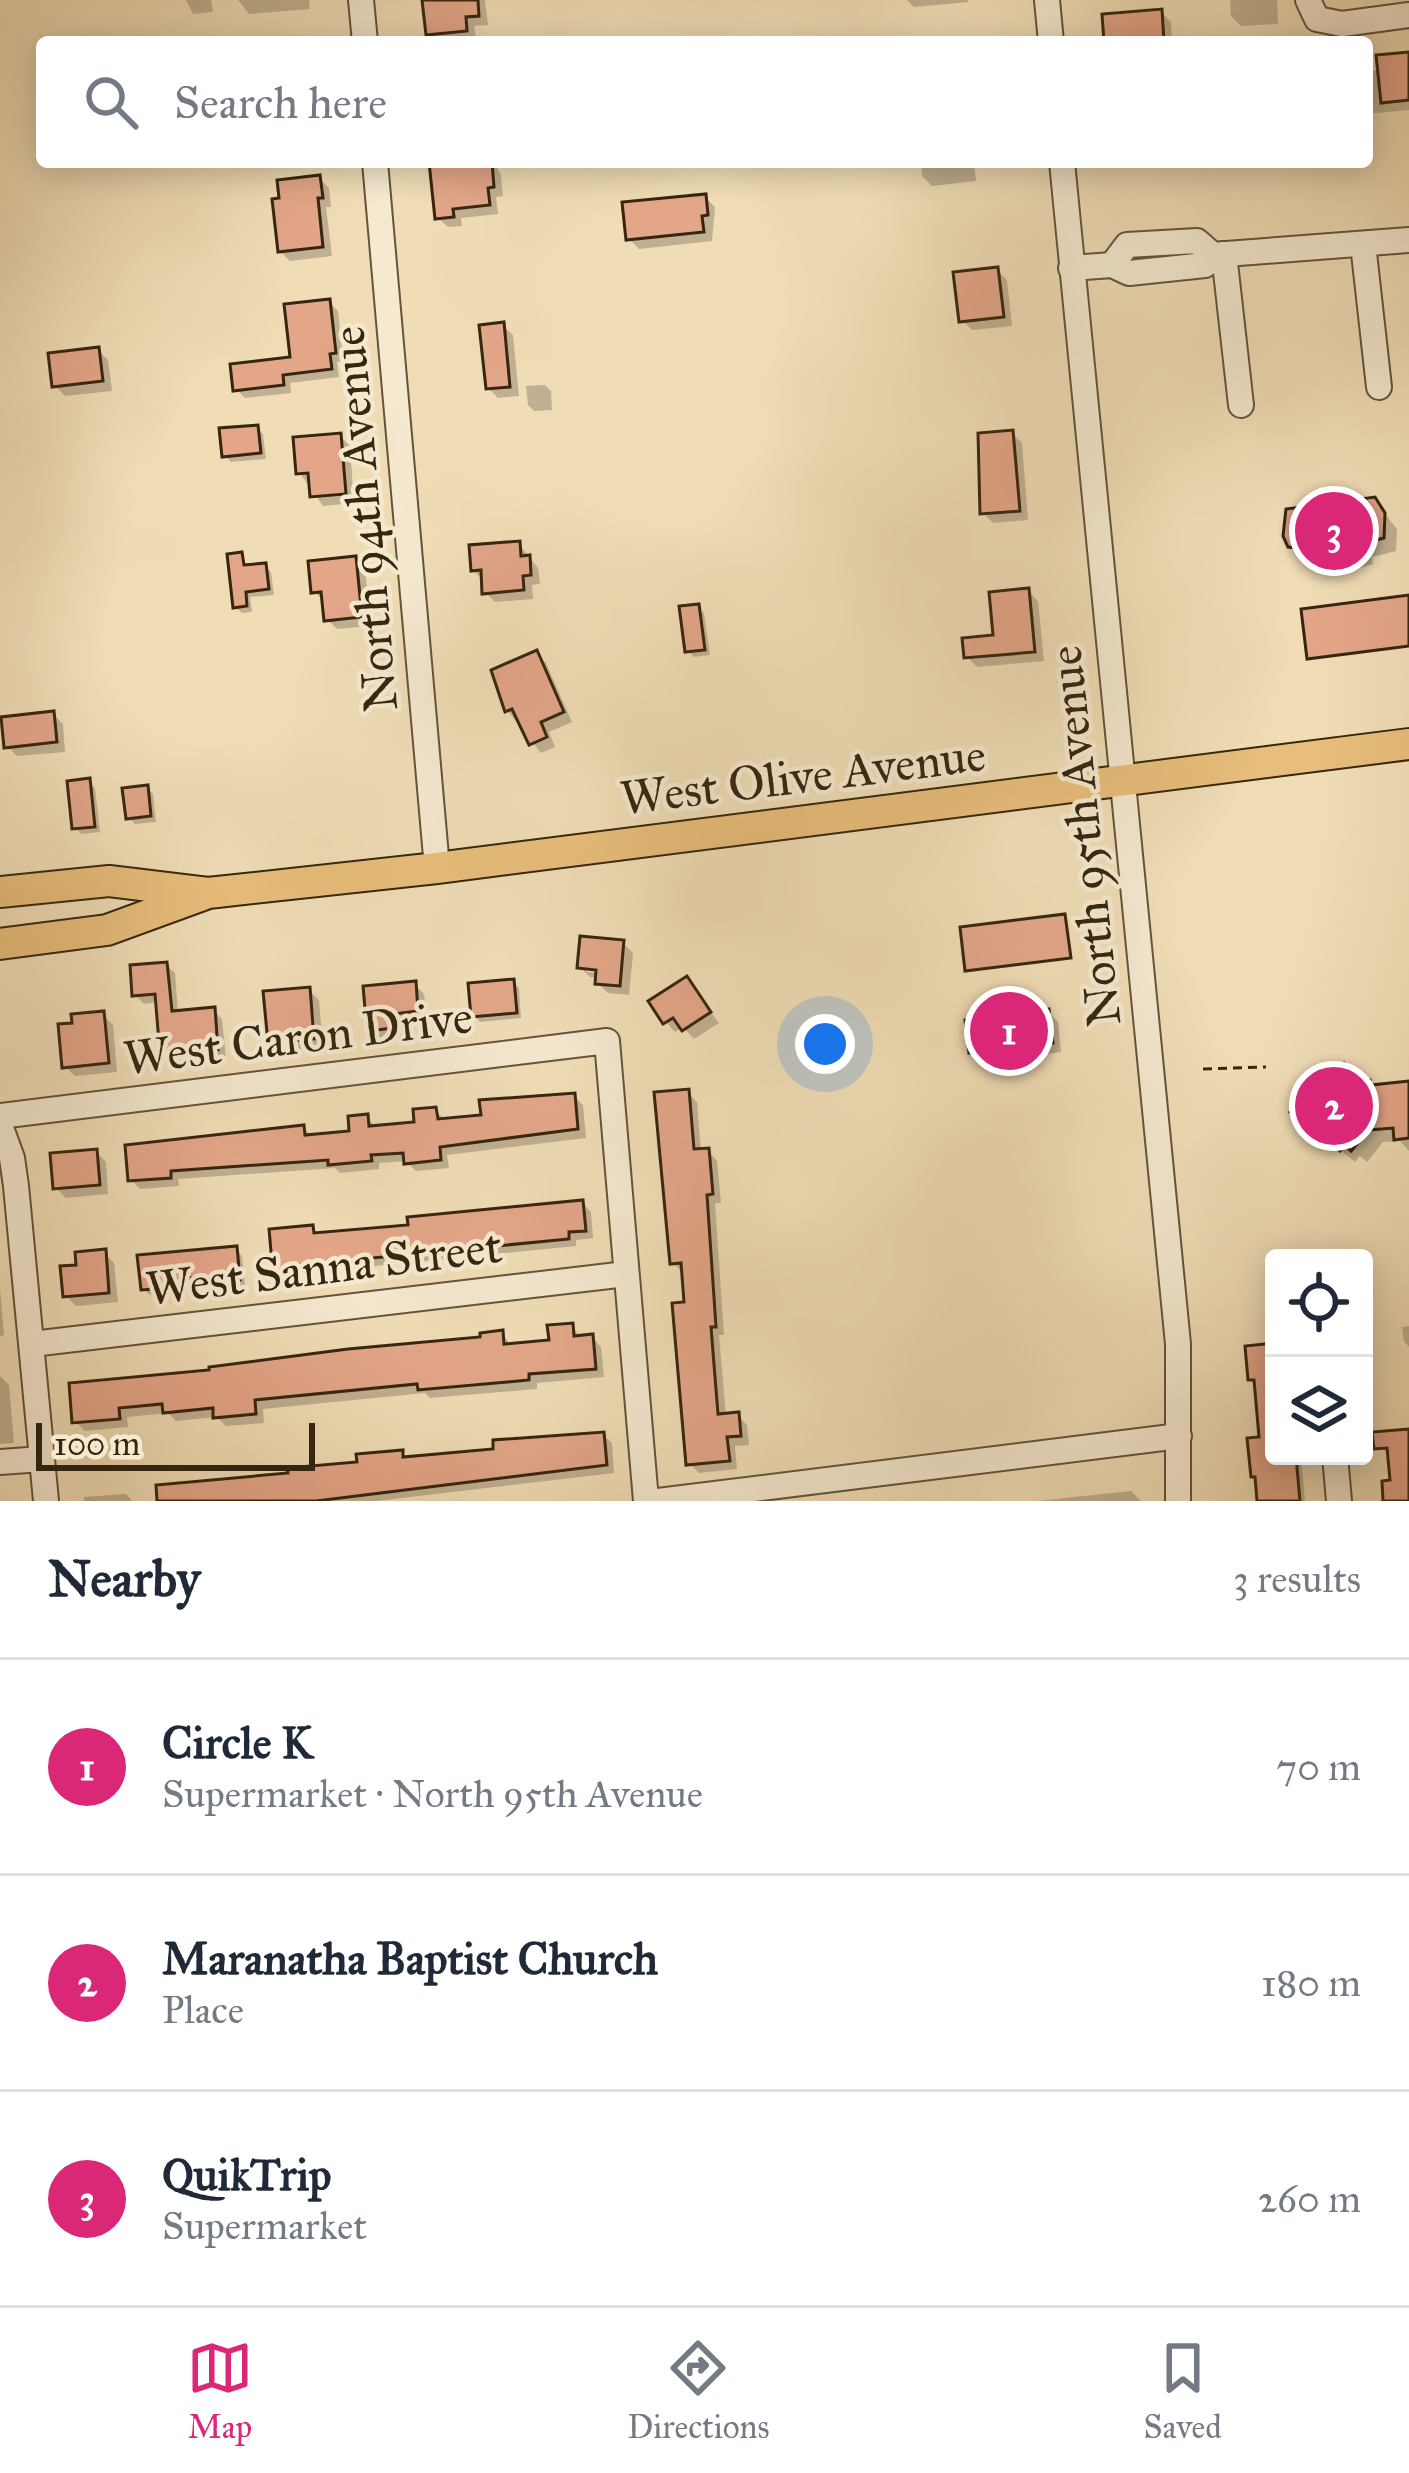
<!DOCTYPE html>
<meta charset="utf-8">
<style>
:root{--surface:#fff;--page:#f2f2f3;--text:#1f2937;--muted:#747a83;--line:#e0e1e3;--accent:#db2777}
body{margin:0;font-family:"IM FELL Great Primer",serif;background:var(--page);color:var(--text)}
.controls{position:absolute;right:36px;bottom:36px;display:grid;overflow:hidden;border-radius:12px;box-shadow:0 6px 30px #0003}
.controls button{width:108px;height:108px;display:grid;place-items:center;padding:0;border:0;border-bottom:3px solid var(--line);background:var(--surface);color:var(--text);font:60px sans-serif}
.scale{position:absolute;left:36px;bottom:30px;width:279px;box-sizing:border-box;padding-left:12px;border:6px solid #362610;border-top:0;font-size:33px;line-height:42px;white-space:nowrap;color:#362610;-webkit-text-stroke:9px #f5e9d0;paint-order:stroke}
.you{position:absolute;left:825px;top:1044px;width:42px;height:42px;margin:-30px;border:9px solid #fff;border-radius:50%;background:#1a73e8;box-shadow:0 0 0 18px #1a73e833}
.badge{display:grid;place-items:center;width:78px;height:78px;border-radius:50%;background:var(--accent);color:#fff;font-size:39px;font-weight:700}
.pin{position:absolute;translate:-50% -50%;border:6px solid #fff;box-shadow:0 3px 12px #0006}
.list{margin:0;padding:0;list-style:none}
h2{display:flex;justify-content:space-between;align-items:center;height:156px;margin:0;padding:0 48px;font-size:51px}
h2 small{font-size:39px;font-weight:400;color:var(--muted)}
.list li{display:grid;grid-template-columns:78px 1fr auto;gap:36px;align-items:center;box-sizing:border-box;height:216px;padding:0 48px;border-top:3px solid var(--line)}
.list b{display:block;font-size:45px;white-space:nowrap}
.list p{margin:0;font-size:39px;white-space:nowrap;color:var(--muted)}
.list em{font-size:39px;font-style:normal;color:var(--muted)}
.icon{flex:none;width:66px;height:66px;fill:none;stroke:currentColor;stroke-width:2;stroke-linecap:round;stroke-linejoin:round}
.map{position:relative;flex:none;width:1409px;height:1501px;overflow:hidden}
.search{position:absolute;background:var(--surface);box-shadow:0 6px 30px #0003;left:36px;right:36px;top:36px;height:132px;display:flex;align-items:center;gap:30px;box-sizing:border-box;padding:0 42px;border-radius:12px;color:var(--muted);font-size:45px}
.sheet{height:804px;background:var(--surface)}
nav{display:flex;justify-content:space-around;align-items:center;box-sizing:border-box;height:168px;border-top:3px solid var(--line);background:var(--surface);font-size:33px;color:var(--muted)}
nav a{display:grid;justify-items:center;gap:6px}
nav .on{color:var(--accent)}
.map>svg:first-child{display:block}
.shadow{fill:#0003;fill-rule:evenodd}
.building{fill:#e3a689;stroke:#362610;stroke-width:3}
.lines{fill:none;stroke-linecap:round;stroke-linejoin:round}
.minor-casing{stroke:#64543a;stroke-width:28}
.major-casing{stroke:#362610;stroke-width:34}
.path{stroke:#362610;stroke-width:3;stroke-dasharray:9 6;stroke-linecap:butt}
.minor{stroke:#f5e9d0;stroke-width:24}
.major{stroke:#e8be7b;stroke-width:30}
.labels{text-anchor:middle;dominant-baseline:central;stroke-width:9;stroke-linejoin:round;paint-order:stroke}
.street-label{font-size:48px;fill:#362610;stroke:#f5e9d0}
</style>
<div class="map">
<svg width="1409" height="1501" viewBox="0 0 1409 1501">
<rect width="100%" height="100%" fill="#f0ddb6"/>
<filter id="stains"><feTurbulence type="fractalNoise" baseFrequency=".00167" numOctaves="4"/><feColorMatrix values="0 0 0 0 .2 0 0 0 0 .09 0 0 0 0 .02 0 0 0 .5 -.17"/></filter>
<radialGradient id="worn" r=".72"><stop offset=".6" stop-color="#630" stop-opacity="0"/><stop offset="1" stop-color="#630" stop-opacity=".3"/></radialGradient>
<g class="shadow">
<path d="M186,0H211L213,12L193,14Z"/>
<path d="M238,0H309L310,9L249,14Z"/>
<path d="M425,0H485L488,25L474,26L476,40L437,42L429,34Z"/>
<path d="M907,0H968V2L914,7Z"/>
<path d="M1230,0H1277L1278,24L1241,26L1231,16Z"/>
<path d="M1161,12L1171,22L1172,42H1107Z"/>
<path d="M1409,55V110L1367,114V70L1381,71Z"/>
<path d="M432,162H494L501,175L503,196L496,197L498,214L461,218L462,226L448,227L438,218Z"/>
<path d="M921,162H974L976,181L932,186L922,176Z"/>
<path d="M319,178L329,188L331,207H326L332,256L290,261L280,251Z"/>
<path d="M705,197L715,207L712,241L639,249L629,239Z"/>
<path d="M997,270L1007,280L1012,326L972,330L962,320Z"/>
<path d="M329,302L338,311L343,361L337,362L339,377L290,383L291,393L245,398L236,389L293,360Z"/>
<path d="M503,326L513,335L519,396L498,398L488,388Z"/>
<path d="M98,350L108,360L112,391L65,396L55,386Z"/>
<path d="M545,385L551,391L552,410L534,411L528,405L526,386Z"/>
<path d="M257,428L263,434L266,459L231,462L225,456Z"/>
<path d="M1012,433L1022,443L1028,520L993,523L983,513Z"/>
<path d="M340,436L350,446L354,503L323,506L299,472Z"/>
<path d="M1374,500L1397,529L1396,551L1372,557L1373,564L1354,570L1305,560L1296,551L1330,554V548L1296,545V550L1291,546Z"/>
<path d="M519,544L538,568L540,584L532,585L533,599L495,602L485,592L484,581L473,570Z"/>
<path d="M241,556L248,567L265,566L271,572L274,595L250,597L252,612L242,613L236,607Z"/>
<path d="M355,559L365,569L371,626L337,629L327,619L325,603L314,591Z"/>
<path d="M1028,591L1038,601L1044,661L977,667L967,657L996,638Z"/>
<path d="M1409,601V647L1310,657Z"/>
<path d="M698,607L704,613L710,655L694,657L688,651Z"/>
<path d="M536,654L546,663L572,722L549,732L555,747L541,753L507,710Z"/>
<path d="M53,714L63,724L65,752L17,756L7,746Z"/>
<path d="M89,782L95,788L100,832L81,834L75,827Z"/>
<path d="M146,788L153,794L156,822L135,824L129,818Z"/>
<path d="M1064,917L1071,959L968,969Z"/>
<path d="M623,943L633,953L629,995L608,993L598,983L599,978L590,977L580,967ZM587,966L611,974L587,972Z"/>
<path d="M166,965L175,973L178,1013L213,1010L222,1019L226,1058L172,1062L163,1054L158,1002L144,1004L135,995Z"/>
<path d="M686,979L719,1023L694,1039L683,1027L675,1032L666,1022Z"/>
<path d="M512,982L519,988L521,1018L480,1022L474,1015Z"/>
<path d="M414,984L424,994L427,1020L401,1023L402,1037L380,1039L370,1029Z"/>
<path d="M309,990L319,1000L323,1048L280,1051L270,1041Z"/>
<path d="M1048,1012L1058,1022L1061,1052L982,1062L972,1052Z"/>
<path d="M103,1015L113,1025L117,1072L75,1076L65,1066Z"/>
<path d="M1409,1084V1151L1400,1141L1383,1142L1367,1162L1360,1156L1355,1162L1294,1112L1373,1087Z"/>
<path d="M687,1092L697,1102L701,1152L708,1151L717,1161L721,1203H715L724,1335H719L726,1416L737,1415L747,1425L749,1445L735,1446L737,1469L699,1473L689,1463L687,1305L683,1273L673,1263Z"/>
<path d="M574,1096L583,1105L586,1138L447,1155L449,1168L416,1171L406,1161L379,1163V1169L340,1173L335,1168L178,1179L179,1186L140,1189L131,1180L303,1128L313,1138L352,1134L366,1117L375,1126L418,1125L435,1110L444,1119L484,1118Z"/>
<path d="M96,1152L106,1162L108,1194L66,1198L56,1188Z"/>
<path d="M582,1203L591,1212L593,1238L576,1240V1246L306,1273L307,1279L285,1281L276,1272L312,1228L319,1235L411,1227Z"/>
<path d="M236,1250L242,1256L245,1286L210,1289L204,1283L172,1285V1293L150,1295L143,1289Z"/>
<path d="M104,1253L114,1263L118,1302L76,1306L66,1296L79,1267Z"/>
<path d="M0,1288L4,1335L0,1336Z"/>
<path d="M572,1326L581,1338L592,1337L601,1347L604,1377L537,1383V1389L430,1398L425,1393L263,1409L264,1423L226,1426L217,1417L176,1421L168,1413L127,1417L128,1427L85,1431L75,1421L72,1385L484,1340L502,1334L512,1346L552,1343Z"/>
<path d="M1409,1326V1347L1404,1341L1402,1327Z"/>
<path d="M1274,1346V1456H1301L1305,1501H1259L1251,1441L1262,1440L1257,1385L1251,1379Z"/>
<path d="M0,1376L9,1385L14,1443L0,1444Z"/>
<path d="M603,1435L612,1443L614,1473L376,1501H160L159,1488L291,1476L402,1454L408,1460L497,1452Z"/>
<path d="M1131,1491L1141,1501H1037Z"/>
<path d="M126,1494L132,1501H84V1497Z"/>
</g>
<g class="building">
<path d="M422,0H478L479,16L466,17L467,31L426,35Z"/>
<path d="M1162,9L1164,42H1104L1102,14Z"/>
<path d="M1409,52V100L1381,103L1376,55Z"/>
<path d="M429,162H492L494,187L488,188L490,205L453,209L454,217L435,219Z"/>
<path d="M320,175L323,198H318L323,247L278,252L272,199L279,198L277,180Z"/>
<path d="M706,194L708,215L702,216L704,232L626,240L622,202Z"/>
<path d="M998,267L1004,317L959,322L953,272Z"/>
<path d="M330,299L336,353L330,354L332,369L283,375L284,385L233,391L230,364L290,357L284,304Z"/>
<path d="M504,322L510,387L486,389L479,325Z"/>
<path d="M99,347L103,381L52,387L48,353Z"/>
<path d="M258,425L261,453L222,457L219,428Z"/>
<path d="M1013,430L1020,511L980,514L978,433Z"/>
<path d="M341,433L346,494L310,497L308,473L296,474L293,437Z"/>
<path d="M1375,497L1385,513L1384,538L1360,544V550L1339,558L1316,556L1315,550L1288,547L1283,536L1286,509Z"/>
<path d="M520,541L521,556L530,555L531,575L523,576L524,590L482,594L481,570L471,571L469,545Z"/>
<path d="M242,552L244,565L266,563L269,589L246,592L247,606L233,608L227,554Z"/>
<path d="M356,556L362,617L324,621L321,592L311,593L308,561Z"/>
<path d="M1029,588L1035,652L964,658L962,638L993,635L989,592Z"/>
<path d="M1409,595V646L1307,659L1301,609Z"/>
<path d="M699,604L705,650L685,652L679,606Z"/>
<path d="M537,650L564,712L541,722L547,737L529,745L512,709L505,712L491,670Z"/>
<path d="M54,711L57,742L4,748L1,717Z"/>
<path d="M90,778L95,827L72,829L67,781Z"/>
<path d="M148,785L151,816L126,819L122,788Z"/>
<path d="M1065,914L1071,958L965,971L960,927Z"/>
<path d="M580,936L624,940L620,986L595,984L596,970L577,968Z"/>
<path d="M167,962L172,1011L215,1007L218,1050L160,1055L155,994L132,996L130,965Z"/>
<path d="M687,976L711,1012L682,1031L673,1018L663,1024L648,1001Z"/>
<path d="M514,979L517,1013L471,1017L468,983Z"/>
<path d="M416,981L418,1011L393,1014L394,1028L367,1031L363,986Z"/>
<path d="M310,987L314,1039L268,1043L263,991Z"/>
<path d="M1049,1009L1053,1043L969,1053L965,1020Z"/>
<path d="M104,1011L109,1063L62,1068L58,1024L72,1023L71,1014Z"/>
<path d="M1344,1063L1365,1081L1370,1080L1371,1085L1409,1081V1138L1394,1140L1393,1128L1369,1130L1351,1151L1345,1145L1340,1151L1290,1112L1333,1067L1337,1071Z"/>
<path d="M689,1089L694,1149L709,1148L713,1194L707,1195L716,1327H711L718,1414L739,1412L741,1436L727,1437L730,1461L686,1465L672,1303L684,1302L681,1263L670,1264L654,1092Z"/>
<path d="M575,1093L578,1129L440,1147L441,1160L404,1164L403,1153L371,1155L372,1161L328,1165V1160L171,1171V1178L128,1181L125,1145L304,1125L305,1135L349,1131L348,1116L368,1114L369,1126L414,1122L413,1109L436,1107L438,1119L481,1115L479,1100Z"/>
<path d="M97,1149L100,1185L53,1189L50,1153Z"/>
<path d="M583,1200L586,1231L569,1232V1239L299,1265L300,1272L273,1274L269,1229L313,1225L314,1233L408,1225L407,1217Z"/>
<path d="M237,1246L240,1280L201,1284V1277L167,1280L168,1288L141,1290L137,1255Z"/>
<path d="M106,1249L109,1293L63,1297L60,1266L76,1265L75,1252Z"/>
<path d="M573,1323L574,1336L593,1334L596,1369L529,1374V1380L418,1390L417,1384L255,1400L256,1414L213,1418V1408L163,1413L162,1404L119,1408L120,1419L72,1423L69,1383L209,1370V1367L348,1349L480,1337V1333L503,1330L504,1344L549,1340L547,1325Z"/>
<path d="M1274,1343V1456H1296L1300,1501H1257L1255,1477H1251L1247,1438L1259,1437L1254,1380H1248L1245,1346Z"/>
<path d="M1409,1429V1501H1383L1382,1481L1390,1480L1387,1448L1374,1449L1372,1432Z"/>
<path d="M604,1432L607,1465L316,1501H157L156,1485L288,1473L287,1468L357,1462L356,1454L403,1450V1457L493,1449V1440Z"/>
</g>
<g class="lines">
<defs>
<g id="minor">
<path d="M361,0L365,42"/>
<path d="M1047,0L1051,42"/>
<path d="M1308,0L1317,19L1342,24L1409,15"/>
<path d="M375,162L437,868"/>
<path d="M1062,162L1178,1344V1501"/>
<path d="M1363,244L1379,387"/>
<path d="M1224,254L1241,405"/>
<path d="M1112,265L1127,245L1197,241L1213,255"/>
<path d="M1071,268L1112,265L1129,273L1205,265L1213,255L1409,240"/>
<path d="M0,1116L607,1041L646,1501"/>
<path d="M0,1125L12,1158L16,1186L46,1501"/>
<path d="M32,1344L626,1274"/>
<path d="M1335,1456L1339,1501"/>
<path d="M0,1462L42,1459"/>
<path d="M658,1501L1179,1436"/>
</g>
<g id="major">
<path d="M0,892L109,881L208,893L437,868L1409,744"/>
<path d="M0,944L107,930L203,895"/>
</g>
</defs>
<use href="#minor" class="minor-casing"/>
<use href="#major" class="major-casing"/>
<path class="path" d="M1203,1069L1266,1067"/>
<use href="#minor" class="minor"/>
<use href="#major" class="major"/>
</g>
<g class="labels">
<g class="street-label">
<text transform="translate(364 519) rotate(-95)">North 94th Avenue</text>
<text transform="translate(803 776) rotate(-7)">West Olive Avenue</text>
<text transform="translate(1084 836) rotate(-96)">North 95th Avenue</text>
<text transform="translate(298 1037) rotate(-7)">West Caron Drive</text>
<text transform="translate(324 1267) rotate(-7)">West Sanna Street</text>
</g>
</g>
<rect width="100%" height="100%" filter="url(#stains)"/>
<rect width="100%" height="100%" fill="url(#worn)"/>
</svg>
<div class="controls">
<button><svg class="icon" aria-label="locate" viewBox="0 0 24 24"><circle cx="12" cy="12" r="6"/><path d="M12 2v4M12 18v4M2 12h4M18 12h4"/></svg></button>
<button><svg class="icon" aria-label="layers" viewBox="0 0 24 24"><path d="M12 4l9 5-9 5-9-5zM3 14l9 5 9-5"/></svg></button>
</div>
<div class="scale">100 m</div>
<div class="you"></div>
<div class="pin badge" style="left:1009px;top:1031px">1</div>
<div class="pin badge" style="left:1334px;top:1106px">2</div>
<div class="pin badge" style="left:1334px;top:531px">3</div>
<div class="search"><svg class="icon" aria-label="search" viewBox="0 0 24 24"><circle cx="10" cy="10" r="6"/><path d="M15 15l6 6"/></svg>Search here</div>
</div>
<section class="sheet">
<h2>Nearby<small>3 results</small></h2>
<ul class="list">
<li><span class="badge">1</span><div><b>Circle K</b><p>Supermarket · North 95th Avenue</p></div><em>70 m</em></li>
<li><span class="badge">2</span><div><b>Maranatha Baptist Church</b><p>Place</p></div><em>180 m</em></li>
<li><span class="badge">3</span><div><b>QuikTrip</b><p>Supermarket</p></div><em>260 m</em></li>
</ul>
</section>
<nav>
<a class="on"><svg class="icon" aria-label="map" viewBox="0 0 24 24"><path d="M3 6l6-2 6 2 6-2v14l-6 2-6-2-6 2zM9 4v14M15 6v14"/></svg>Map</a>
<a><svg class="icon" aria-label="directions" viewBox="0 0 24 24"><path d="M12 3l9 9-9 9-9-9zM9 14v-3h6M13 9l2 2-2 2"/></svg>Directions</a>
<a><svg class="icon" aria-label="saved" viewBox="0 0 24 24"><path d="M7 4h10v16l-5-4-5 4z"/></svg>Saved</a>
</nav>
